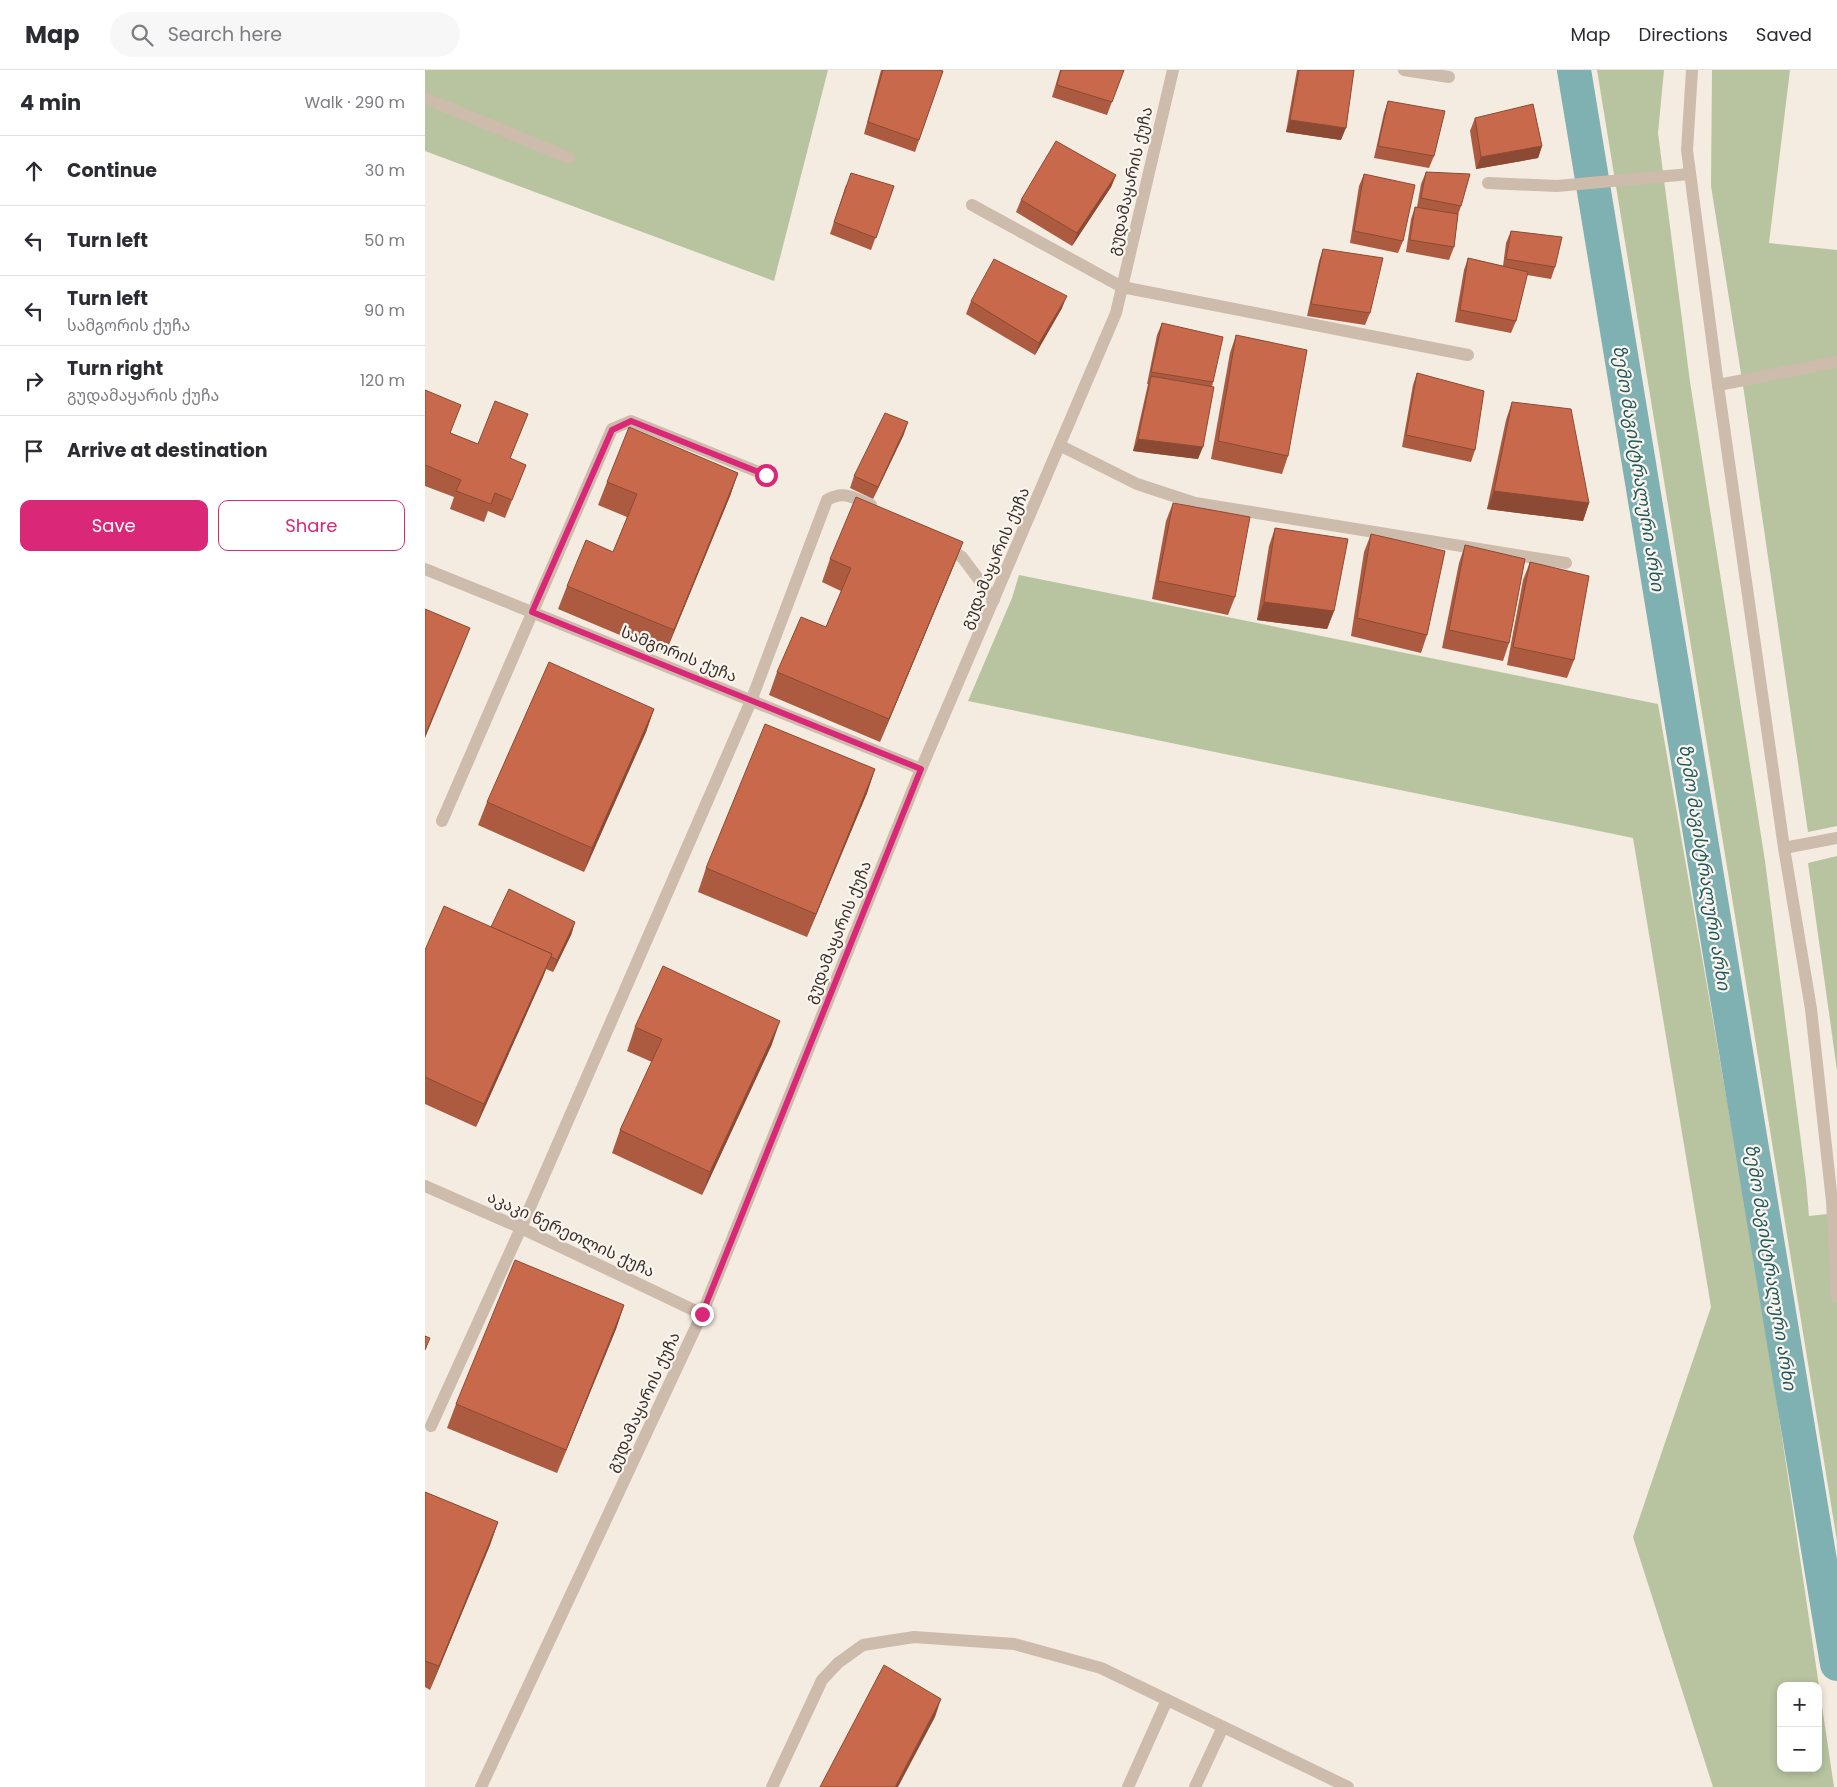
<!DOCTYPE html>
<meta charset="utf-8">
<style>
:root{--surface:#fff;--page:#f7f7f7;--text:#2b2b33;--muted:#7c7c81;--line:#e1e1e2;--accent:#db2777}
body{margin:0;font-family:Poppins,"Noto Sans Georgian",sans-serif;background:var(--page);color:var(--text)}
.controls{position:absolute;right:15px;bottom:15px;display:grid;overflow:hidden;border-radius:10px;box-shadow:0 2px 8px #0003}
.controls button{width:45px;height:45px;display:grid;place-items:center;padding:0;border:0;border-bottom:1px solid var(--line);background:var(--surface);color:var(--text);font:25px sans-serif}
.stop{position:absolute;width:15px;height:15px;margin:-11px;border:4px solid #db2777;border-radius:50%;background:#fff}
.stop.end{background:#db2777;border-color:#fff;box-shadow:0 1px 5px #0008}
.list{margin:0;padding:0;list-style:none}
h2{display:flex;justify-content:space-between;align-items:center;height:65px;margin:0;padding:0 20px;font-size:21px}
h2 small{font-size:16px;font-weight:400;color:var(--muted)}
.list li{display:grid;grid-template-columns:32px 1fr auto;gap:15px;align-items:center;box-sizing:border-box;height:70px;padding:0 20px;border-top:1px solid var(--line)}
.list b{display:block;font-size:19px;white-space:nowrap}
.list p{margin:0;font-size:16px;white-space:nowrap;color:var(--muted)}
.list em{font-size:16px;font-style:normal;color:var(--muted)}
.actions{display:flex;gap:10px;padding:15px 20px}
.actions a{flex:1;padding:11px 0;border:1px solid var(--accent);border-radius:10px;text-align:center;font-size:18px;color:var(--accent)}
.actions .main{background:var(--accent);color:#fff}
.icon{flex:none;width:28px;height:28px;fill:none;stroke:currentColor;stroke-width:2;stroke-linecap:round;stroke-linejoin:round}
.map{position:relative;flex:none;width:1412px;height:1717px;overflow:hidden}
header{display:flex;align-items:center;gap:30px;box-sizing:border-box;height:70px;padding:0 25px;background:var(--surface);border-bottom:1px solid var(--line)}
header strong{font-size:24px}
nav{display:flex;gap:28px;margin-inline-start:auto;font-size:18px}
.search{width:350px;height:45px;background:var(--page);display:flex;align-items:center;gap:12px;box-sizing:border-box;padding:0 18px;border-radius:28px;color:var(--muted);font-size:19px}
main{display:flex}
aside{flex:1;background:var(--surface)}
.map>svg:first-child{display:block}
.green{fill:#b8c4a0;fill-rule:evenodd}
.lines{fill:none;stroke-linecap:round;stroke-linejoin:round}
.canal{stroke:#7fb0b2;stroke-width:34}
.lane{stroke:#cdbbac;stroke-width:12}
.street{stroke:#cdbbac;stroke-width:12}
.wall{fill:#ac5a40}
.shaded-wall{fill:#8c4a34}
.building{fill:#c8694b;stroke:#8c4a34}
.route{stroke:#db2777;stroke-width:6}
.labels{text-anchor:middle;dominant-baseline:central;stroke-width:4.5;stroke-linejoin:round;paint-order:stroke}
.street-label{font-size:16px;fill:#3b302b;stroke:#fbf5ee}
.water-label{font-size:18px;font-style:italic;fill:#1f5a5e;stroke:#fbf5ee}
</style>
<header>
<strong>Map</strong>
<div class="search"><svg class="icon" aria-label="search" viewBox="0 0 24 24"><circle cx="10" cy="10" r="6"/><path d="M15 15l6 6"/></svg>Search here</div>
<nav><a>Map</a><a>Directions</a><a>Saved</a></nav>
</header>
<main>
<aside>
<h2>4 min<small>Walk · 290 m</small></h2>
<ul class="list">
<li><svg class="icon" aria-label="ahead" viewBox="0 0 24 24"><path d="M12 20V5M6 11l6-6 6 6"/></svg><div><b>Continue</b></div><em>30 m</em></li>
<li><svg class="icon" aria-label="left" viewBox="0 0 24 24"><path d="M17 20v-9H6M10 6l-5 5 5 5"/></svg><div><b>Turn left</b></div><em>50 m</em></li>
<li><svg class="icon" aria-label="left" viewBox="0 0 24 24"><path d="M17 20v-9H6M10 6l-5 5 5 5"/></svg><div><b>Turn left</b><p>სამგორის ქუჩა</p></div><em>90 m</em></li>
<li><svg class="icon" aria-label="right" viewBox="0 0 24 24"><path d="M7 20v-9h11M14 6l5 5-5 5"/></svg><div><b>Turn right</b><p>გუდამაყარის ქუჩა</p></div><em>120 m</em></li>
<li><svg class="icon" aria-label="arrive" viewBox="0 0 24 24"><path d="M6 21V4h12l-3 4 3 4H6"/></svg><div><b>Arrive at destination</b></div></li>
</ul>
<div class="actions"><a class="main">Save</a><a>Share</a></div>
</aside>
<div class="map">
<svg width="1412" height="1717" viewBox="0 0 1412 1717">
<rect width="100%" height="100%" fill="#f4ebe1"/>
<g class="green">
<path d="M0,0H403L349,211L0,81Z"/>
<path d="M1172,0H1239L1233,63L1265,312L1340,791L1381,1111L1384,1146L1412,1143V1471Z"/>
<path d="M1287,0H1365L1344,173L1412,180V756L1383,762L1319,322L1286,116Z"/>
<path d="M594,505L1233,634L1337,1232L1409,1717H1288L1208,1467L1286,1237L1208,768L543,631L587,528ZM1356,1616H1393V1698H1356Z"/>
<path d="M1412,786V1000L1383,793Z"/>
</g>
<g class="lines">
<path class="canal" d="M1149,0L1412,1594"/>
<g class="lane">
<path d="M0,28L144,88"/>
<path d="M1063,113L1132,116L1265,104"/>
<path d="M547,135L697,217"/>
<path d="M1293,315L1412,292"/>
<path d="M636,376L712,414L770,433L1141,493"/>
<path d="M519,477L537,487L569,530"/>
<path d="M17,751L187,359L206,351L341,405"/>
<path d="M1359,778L1412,768"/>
<path d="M6,1356L96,1158L326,631L402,430C419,420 429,428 446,435"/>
<path d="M347,1717L397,1610L413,1593L438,1575L489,1567L589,1574L676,1598L923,1717"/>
<path d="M703,1717L742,1630"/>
<path d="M770,1717L798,1657"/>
</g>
<g class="street">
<path d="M979,0L1024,7"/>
<path d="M1267,0L1262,80L1293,315L1359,778L1386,939L1407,1131L1412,1227"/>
<path d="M697,217L1043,285"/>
<path d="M0,499L496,699"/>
<path d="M0,1116L96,1158L277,1244"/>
<path d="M56,1717L277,1244L496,699L691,243L748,0"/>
</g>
</g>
<g class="wall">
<path d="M456,0H513L518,1L490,82L439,64Z"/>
<path d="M635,0H699L682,45L627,27Z"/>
<path d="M872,0H874L916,70L861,62Z"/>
<path d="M963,31L1009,86L1004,98L949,88L959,43Z"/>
<path d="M1050,48L1117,76L1113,88L1051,99L1045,61Z"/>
<path d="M1001,102L1036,136L1033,145L1029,177L1024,190L981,182L986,149L990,137H992L996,114Z"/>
<path d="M939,104L978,171L973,183L925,173L934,116Z"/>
<path d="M691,105L686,117L647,176L591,142L596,130Z"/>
<path d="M421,115L469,116L446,180L405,164Z"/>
<path d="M1086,161L1130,197L1126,209L1102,205L1091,251L1086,263L1030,252L1039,200L1043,188L1078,196L1081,173Z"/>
<path d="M898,179L945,243L940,255L882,246L894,191Z"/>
<path d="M546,231L637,238L610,285L541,244Z"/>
<path d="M737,253L788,312L787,317L773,389L708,381L723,314H722L732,265Z"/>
<path d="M811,265L863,386L857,404L786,389L805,283Z"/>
<path d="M992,303L1050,380L1046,392L977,377L988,315Z"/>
<path d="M0,320L26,363L53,374L103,344L85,389L101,395L80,448L63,441L59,452L25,439L29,427L0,416Z"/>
<path d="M1087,332L1164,433L1158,451L1062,439L1081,350Z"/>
<path d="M479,364L448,429L425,418L429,406Z"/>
<path d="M313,403L305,426L240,584L133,539L142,516L188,482L202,447L173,435L182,412Z"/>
<path d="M748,433L810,527L803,545L727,529L741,451Z"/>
<path d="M850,458L909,541L902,559L832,550L844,476Z"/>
<path d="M946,464L1002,565L996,583L926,566L939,482Z"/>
<path d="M538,472L529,495L455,672L344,625L352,602L401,557L416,521L397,512L405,489Z"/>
<path d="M1040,475L1084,573L1078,591L1017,578L1034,493Z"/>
<path d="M1105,492L1149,590L1142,608L1082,595L1098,510Z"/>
<path d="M229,639L221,662L159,802L53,755L62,732Z"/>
<path d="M450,699L442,723L382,867L273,822L281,798Z"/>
<path d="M150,852L146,865L128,902L121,899L118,907L51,1057L0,1034V880L66,857Z"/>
<path d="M210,957L347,974L277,1125L187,1083L195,1060L227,992L202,981Z"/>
<path d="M199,1235L191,1259L132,1403L22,1358L31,1334Z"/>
<path d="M0,1422L73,1452L65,1475L5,1620L0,1617Z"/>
</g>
<g class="shaded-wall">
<path d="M865,50L921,58L916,70L861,62Z"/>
<path d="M1117,76L1113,88L1051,99L1056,87Z"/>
<path d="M691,105L686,117L647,176L652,163Z"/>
<path d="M642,226L637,238L610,285L614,273Z"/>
<path d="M483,352L479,364L448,429L453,417Z"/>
<path d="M713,369L778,377L773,389L708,381Z"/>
<path d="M313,403L305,426L240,584L249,560Z"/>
<path d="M1069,421L1164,433L1158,451L1062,439Z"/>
<path d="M538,472L529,495L455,672L464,649Z"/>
<path d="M839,532L909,541L902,559L832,550Z"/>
<path d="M45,558L36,581L0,668V665Z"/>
<path d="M229,639L221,662L159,802L167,778Z"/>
<path d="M450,699L442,723L382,867L391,844Z"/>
<path d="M150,852L146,865L128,902L132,890Z"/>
<path d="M127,884L118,907L51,1057L59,1034Z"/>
<path d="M355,951L347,974L277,1125L285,1102Z"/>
<path d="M199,1235L191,1259L132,1403L141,1380Z"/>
<path d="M73,1452L65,1475L5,1620L14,1596Z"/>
<path d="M516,1629L510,1647L473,1717H470Z"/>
</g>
<g class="building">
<path d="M458,0H513L518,1L494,70L443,52Z"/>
<path d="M636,0H699L687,32L632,15Z"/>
<path d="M874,0H929L921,58L865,50Z"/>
<path d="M963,31L1020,41L1009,86L953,76Z"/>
<path d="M1108,34L1117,76L1056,87L1050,48Z"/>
<path d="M631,71L691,105L652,163L596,130Z"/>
<path d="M1001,102L1045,104L1036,136L996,128Z"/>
<path d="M426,103L469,116L451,168L409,152Z"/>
<path d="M939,104L990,115L978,171L929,161Z"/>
<path d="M990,137L1033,144L1029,177L985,170Z"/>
<path d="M1086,161L1137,167L1130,197L1081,189Z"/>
<path d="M898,179L958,188L945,243L886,234Z"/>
<path d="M1043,188L1103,202L1091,251L1035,240Z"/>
<path d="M569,189L642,226L614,273L546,231Z"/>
<path d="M737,253L798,267L788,312L726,302Z"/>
<path d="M811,265L882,280L863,386L793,371Z"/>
<path d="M992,303L1059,321L1050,380L981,365Z"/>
<path d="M726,306L789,317L778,377L713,369Z"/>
<path d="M0,320L36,335L25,363L53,374L70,331L103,344L85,388L101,395L87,430L70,423L66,434L31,421L36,410L0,395Z"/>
<path d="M1087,332L1146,339L1164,433L1069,421Z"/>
<path d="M460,343L483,352L453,417L429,406Z"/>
<path d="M204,357L313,403L249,560L142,516L161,470L188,482L212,424L182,412Z"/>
<path d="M431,427L538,472L464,649L352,602L376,547L401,557L426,498L405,489Z"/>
<path d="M748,433L825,447L810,527L733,511Z"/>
<path d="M850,458L923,469L909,541L839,532Z"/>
<path d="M946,464L1020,481L1002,565L932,548Z"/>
<path d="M1040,475L1100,489L1084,573L1024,560Z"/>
<path d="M1105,492L1164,506L1149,590L1088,577Z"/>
<path d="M0,539L45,558L0,665Z"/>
<path d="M124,592L229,639L167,778L62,732Z"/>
<path d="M340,654L450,699L391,844L281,798Z"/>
<path d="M84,819L150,852L132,890L125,886L127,884L66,857Z"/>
<path d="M19,836L127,884L59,1034L0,1007V880Z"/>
<path d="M238,896L355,951L285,1102L195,1060L237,969L210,957Z"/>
<path d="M90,1190L199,1235L141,1380L31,1334Z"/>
<path d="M0,1266L5,1268L0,1280Z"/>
<path d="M0,1422L73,1452L14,1596L0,1591Z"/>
<path d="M459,1595L516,1629L470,1717H395Z"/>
</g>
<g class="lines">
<path class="route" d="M277,1244L496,699L107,542L187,360L206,351L341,405"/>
</g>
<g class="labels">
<g class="street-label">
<text transform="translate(705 111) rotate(-77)">გუდამაყარის ქუჩა</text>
<text transform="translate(570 488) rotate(-67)">გუდამაყარის ქუჩა</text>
<text transform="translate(254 584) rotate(22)">სამგორის ქუჩა</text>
<text transform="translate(413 862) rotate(-68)">გუდამაყარის ქუჩა</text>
<text transform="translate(146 1164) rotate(25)">აკაკი წერეთლის ქუჩა</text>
<text transform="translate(218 1332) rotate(-65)">გუდამაყარის ქუჩა</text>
</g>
<g class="water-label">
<text transform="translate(1214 398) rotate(81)">ზემო მაგისტრალური არხი</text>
<text transform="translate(1280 797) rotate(81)">ზემო მაგისტრალური არხი</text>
<text transform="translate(1346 1197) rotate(81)">ზემო მაგისტრალური არხი</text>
</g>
</g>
</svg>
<div class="controls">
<button>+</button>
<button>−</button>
</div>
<div class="stop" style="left:341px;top:405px"></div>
<div class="stop end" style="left:277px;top:1244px"></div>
</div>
</main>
